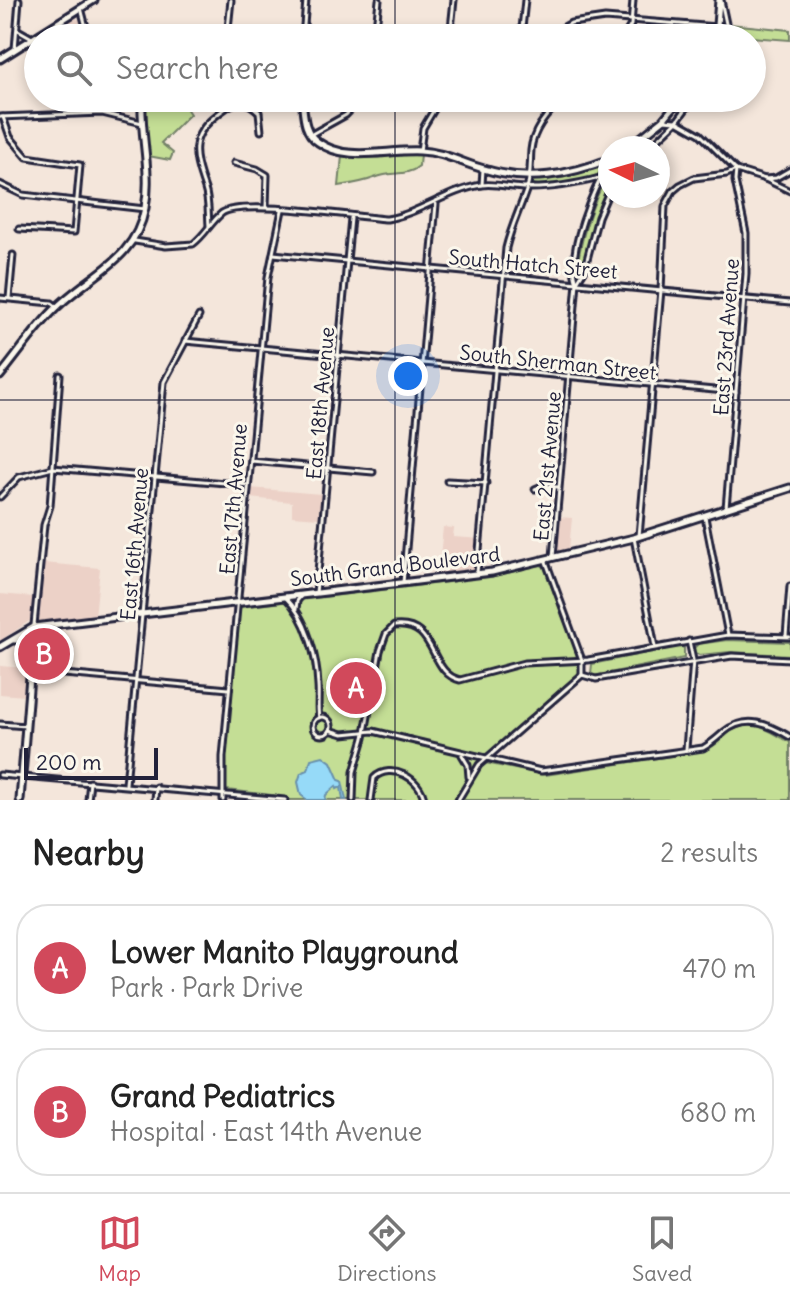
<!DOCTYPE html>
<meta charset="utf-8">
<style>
:root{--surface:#fff;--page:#f2f2f2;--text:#222;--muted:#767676;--line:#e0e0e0;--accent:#d1495b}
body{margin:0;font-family:Delius,sans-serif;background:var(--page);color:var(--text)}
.compass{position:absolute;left:598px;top:136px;width:72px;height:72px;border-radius:50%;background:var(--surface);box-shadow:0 4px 12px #0003;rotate:275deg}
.scale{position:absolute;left:24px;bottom:20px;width:134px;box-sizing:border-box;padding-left:8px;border:4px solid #22223b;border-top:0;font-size:22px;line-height:28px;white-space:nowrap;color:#22223b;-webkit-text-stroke:6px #fbf7ec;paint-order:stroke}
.you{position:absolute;left:408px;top:376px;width:28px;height:28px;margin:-20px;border:6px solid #fff;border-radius:50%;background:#1a73e8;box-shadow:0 0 0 12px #1a73e833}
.badge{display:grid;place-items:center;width:52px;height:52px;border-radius:50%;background:var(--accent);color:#fff;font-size:26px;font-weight:700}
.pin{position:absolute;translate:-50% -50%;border:4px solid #fff;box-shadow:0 2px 8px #0006}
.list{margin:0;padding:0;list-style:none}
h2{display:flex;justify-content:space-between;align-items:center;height:104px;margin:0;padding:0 32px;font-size:34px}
h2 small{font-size:26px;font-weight:400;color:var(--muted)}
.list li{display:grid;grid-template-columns:52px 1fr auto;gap:24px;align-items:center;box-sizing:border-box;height:128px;margin:0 16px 16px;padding:0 16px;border:2px solid var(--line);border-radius:32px}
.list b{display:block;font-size:30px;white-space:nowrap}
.list p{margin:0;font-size:26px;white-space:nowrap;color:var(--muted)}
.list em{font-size:26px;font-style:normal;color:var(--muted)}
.icon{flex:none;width:44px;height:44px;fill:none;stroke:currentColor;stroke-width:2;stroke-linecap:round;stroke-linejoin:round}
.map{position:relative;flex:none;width:790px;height:800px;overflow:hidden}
.search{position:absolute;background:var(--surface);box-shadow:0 4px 12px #0003;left:24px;right:24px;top:24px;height:88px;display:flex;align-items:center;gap:20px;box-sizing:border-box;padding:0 28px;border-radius:44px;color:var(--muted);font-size:30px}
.sheet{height:392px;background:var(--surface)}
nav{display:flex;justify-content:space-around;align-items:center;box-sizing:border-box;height:112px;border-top:2px solid var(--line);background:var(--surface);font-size:22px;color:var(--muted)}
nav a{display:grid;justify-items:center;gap:4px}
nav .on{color:var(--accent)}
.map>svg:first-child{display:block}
.built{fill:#ecd1c7}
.green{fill:#c4de95;stroke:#738068;stroke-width:2}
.water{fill:#96daf8;stroke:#6890ac;stroke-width:2}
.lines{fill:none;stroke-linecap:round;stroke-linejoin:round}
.street-casing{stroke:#22223b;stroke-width:9}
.secondary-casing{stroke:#22223b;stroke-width:11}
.street{stroke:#fbf7ec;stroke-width:3}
.secondary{stroke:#fbf7ec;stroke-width:5}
.grid{fill:none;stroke:#22223b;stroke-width:2;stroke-opacity:0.55}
.labels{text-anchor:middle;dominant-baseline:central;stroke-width:6;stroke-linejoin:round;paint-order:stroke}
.street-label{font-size:20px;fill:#22223b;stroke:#fbf7ec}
</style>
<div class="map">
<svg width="790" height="800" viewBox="0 0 790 800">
<rect width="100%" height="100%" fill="#f4e6db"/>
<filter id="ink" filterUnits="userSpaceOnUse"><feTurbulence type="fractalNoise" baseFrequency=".0125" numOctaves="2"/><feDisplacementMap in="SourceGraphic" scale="16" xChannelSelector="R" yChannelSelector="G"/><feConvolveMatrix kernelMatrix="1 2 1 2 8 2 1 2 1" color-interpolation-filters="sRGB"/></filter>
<g filter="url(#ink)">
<g class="built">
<path d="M75,18L80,20L84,33L77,38H47V35Z"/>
<path d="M250,488L321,494L319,518L292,516V502L249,498Z"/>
<path d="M559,517L572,518L569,549L556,552Z"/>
<path d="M443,527L454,528L453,537L483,539L480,570L438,577Z"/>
<path d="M43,563L100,568L95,616L39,621Z"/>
<path d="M0,594L34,597L32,619L0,641Z"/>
<path d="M61,628L58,671L34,668L39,633Z"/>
<path d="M0,666L25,668V696L0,694Z"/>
</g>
<g class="green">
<path d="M729,24L790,30V40L738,36Z"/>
<path d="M145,98L180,99L190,114L161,143L173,153L170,160L148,156Z"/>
<path d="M420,154L419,166C407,177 391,171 377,177C364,182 353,184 339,186L342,156L365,158Z"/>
<path d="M602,167L599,174C581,183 548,190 530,183L532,180L562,178Z"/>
<path d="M610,171V186L596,218L582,274L578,277L576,273C581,237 591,203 610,171Z"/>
<path d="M541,565L544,567L581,665V671L487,755L485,763L545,775L704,751C715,747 721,739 730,732C753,716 770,732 790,742V800H289L280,796L226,790L225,760L240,607L490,577Z"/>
<path d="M727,640L790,642V655L730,652L699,655L695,653L694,648L698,644Z"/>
<path d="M680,646L684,648V658L594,676L591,674L592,664Z"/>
</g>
<path class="water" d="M323,756L331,762L339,780L342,781L346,800H343L341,787L337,789L336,786L326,795L325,800H307L301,795L298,782L301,773L308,770L311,759Z"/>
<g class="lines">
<defs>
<g id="street">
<path d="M721,0L729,38"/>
<path d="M81,8L87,31L94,38"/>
<path d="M18,30L32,38"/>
<path d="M227,38L231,0"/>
<path d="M303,38L306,0"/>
<path d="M375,38L379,0"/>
<path d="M450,38L454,0"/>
<path d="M521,38L525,0"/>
<path d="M545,38L571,23L605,18L717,27"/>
<path d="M623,38L631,25L633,0"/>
<path d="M15,49L19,0"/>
<path d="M85,113L86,98"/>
<path d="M0,117L102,113L142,123"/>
<path d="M3,117L10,137L27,157L80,165L74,232L19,229"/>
<path d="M663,120L677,121L700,134L736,170L765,179L790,191"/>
<path d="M310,135L346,115L362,98"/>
<path d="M649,148L677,121L694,98"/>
<path d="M420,151L423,128L441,98"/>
<path d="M234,163L257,169L267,175L266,207"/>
<path d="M765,179L776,178L790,170"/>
<path d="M0,184L23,195L145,209"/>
<path d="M482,185L483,169"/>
<path d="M209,226C208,214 209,201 205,189C191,149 189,134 226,108C239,99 248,101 259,112L261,131"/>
<path d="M135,241L166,246L193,244C205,235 211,222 222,213C242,199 357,217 387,219C421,213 448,190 482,185C496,183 511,188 526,188C551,189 576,184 600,178"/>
<path d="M273,254L790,303"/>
<path d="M577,282L584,271L598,217L610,189"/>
<path d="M0,298L52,303L57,307"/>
<path d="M9,298L13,255"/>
<path d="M185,341L736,392"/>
<path d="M251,461L373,472"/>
<path d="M447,481L486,483"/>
<path d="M535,489L542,486L558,487"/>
<path d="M0,497L19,477L53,468L248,485"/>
<path d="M726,508L746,274V233L735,181L736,170"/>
<path d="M705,517L728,635"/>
<path d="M639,536L661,290L665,206L673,191L680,185L694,178L727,174L736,170"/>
<path d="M634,538L655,647"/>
<path d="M553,557L577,282C565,254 594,187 610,162"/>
<path d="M545,559L582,660V675"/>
<path d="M477,573L506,248C511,227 520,209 527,188C531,176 530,163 531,150C533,129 549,111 565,98"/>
<path d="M403,583L436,204"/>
<path d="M316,593L351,218"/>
<path d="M285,597C307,618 317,657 318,686C319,697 317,707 319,718"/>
<path d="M296,609L297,601L302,595"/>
<path d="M34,625L44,525L50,506L60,375"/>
<path d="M786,636L790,586"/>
<path d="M31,671L229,689"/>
<path d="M582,675L596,679L732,656L790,659"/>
<circle cx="322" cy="726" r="9"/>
<path d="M0,724L26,726"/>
<path d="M330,730L343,734L373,731L541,771L703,748C712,743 716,739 724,732C746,714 769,724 790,737"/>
<path d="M686,749L693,660L689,641"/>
<path d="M462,755L468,765L469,777"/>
<path d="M0,775L285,800"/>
<path d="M126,784L164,382L199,316"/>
<path d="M88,800L90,782"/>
<path d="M155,800L156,787"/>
<path d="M223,800V757L268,277L282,210"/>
<path d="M353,800L354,772L364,738L380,651L386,634L394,626C438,621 428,673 460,680L524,663L588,660L728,635L790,637"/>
<path d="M371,800L374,778C391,762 421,778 424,800"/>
<path d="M458,800L479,765L582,675"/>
</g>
<g id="secondary">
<path d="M716,38L719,0"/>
<path d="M0,59L94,0"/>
<path d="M302,98C304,114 303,132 318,142C347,163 387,149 420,151C444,152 462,163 484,169C528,183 569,175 610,159"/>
<path d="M628,148L663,120L681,98"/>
<path d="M0,376C18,354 34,330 54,310C89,274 135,262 145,208C152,171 140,135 142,98"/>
<path d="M14,640H22L32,648"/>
<path d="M0,647L34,627L492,572L634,538L790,488"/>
<path d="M20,800L34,627"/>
</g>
</defs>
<use href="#street" class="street-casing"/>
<use href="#secondary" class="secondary-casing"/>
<use href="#street" class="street"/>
<use href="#secondary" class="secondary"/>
</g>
</g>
<path class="grid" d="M395,0V38M395,98V800M0,400H790"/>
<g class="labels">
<g class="street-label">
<text transform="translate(533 264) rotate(5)">South Hatch Street</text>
<text transform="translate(726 337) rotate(-86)">East 23rd Avenue</text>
<text transform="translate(558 362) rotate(6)">South Sherman Street</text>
<text transform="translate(320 403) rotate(-85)">East 18th Avenue</text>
<text transform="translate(547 466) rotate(-85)">East 21st Avenue</text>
<text transform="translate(233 499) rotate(-85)">East 17th Avenue</text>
<text transform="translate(134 544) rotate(-85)">East 16th Avenue</text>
<text transform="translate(395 566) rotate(-7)">South Grand Boulevard</text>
</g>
</g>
</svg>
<svg class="compass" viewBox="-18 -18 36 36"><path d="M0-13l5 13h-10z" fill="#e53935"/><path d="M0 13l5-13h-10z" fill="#767676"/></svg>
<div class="scale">200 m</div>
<div class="you"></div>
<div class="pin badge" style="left:356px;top:688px">A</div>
<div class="pin badge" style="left:44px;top:654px">B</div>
<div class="search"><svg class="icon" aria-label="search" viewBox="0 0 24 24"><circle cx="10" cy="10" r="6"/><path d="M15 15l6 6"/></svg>Search here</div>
</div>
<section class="sheet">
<h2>Nearby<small>2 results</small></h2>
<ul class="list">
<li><span class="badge">A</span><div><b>Lower Manito Playground</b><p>Park · Park Drive</p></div><em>470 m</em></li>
<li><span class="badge">B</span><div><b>Grand Pediatrics</b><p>Hospital · East 14th Avenue</p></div><em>680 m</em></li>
</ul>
</section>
<nav>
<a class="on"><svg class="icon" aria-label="map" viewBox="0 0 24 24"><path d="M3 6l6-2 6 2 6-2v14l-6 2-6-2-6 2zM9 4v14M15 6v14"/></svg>Map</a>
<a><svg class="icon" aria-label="directions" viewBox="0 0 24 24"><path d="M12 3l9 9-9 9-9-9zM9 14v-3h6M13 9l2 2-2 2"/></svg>Directions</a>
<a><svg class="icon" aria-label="saved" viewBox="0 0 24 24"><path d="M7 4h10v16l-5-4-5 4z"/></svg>Saved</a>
</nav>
